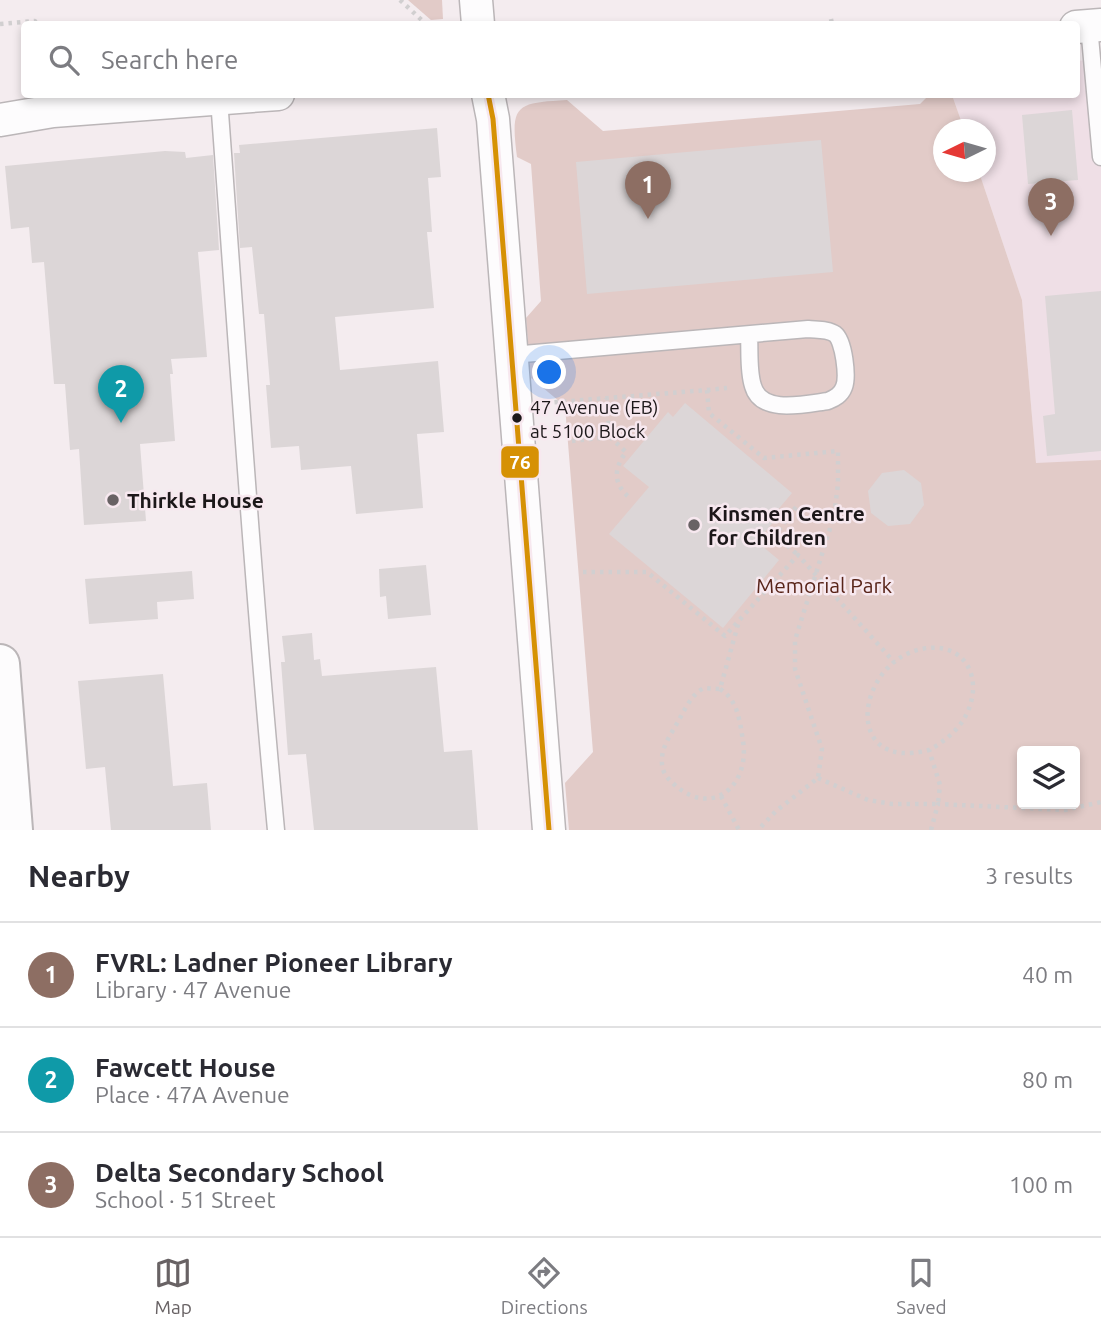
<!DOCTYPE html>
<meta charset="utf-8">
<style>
:root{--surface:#fff;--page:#f2f2f3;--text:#2b2b33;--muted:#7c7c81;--line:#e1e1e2;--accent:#686264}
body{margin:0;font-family:Ubuntu,sans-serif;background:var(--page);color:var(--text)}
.controls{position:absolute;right:21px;bottom:21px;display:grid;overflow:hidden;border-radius:7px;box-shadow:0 4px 10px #0003}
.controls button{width:63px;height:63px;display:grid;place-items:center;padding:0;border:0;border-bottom:2px solid var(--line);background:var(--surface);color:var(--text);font:35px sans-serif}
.compass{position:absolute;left:933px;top:119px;width:63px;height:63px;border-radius:50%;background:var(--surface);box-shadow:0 4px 10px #0003;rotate:265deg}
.you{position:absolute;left:550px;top:373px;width:24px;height:24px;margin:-18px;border:5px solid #fff;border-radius:50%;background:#1a73e8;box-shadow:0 0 0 10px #1a73e833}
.badge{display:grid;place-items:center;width:46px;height:46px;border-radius:50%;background:var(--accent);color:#fff;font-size:23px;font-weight:700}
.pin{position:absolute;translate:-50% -58px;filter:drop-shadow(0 2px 4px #0008)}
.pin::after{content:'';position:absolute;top:37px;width:24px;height:21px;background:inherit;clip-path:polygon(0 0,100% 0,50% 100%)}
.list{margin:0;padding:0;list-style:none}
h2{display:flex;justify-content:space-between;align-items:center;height:91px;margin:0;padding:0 28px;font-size:30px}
h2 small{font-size:23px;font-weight:400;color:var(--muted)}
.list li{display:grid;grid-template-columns:46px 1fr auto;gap:21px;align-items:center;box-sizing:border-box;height:105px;padding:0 28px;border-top:2px solid var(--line)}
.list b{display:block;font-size:26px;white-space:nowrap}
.list p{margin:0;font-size:23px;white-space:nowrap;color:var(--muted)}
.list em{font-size:23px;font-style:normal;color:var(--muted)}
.icon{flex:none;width:38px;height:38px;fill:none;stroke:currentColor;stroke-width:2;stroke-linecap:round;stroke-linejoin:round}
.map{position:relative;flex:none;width:1101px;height:830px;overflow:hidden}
.search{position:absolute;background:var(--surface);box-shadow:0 4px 10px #0003;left:21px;right:21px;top:21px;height:77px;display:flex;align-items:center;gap:18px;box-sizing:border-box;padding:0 24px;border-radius:7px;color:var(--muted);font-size:26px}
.sheet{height:406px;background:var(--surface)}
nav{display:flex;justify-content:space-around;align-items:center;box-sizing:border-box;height:98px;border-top:2px solid var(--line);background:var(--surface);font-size:19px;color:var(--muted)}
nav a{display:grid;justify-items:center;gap:4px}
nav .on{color:var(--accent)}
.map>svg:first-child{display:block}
.built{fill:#efdfe6}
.green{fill:#e2cbc8;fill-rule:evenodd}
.building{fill:#dcd6d7}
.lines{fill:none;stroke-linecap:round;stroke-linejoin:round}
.lane-casing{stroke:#bbb6b8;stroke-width:19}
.street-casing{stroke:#bbb6b8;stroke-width:35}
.secondary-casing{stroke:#bbb6b8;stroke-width:42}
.path{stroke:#d1cfd0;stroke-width:4.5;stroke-dasharray:3.5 5;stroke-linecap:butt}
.lane{stroke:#fdfcfd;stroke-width:16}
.street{stroke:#fdfcfd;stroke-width:32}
.secondary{stroke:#fdfcfd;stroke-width:38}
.bus-1-casing{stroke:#f7e8ef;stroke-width:10}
.bus-1{stroke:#d69104;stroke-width:5}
.bus-dot{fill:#1c1719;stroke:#f7e8ef;stroke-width:2.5}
.poi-dot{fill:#686264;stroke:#f7e8ef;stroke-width:2.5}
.labels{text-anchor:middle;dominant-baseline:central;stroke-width:5;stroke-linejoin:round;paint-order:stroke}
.bus-label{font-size:19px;fill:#1c1719;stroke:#f7e8ef;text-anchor:start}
.poi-label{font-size:21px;font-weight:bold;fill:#1c1719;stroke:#f7e8ef;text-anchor:start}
.park-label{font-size:21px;fill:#582419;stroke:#f7e8ef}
.line-badge{stroke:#f7e8ef;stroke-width:2.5}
.badge-label{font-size:19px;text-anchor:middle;font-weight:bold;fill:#fff}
</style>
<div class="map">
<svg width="1101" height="830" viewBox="0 0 1101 830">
<rect width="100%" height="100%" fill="#f4ecef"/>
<path class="built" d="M1101,59V460L1036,464L1022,300L979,172H986V130L964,129L952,95L1076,94L1077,61Z"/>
<g class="green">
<path d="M408,0H442L443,19L431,20Z"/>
<path d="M929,95H952L964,129L944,130V172H979L1022,300L1036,463L1101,460V830H569L565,783L593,752L565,406L531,378L526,318L541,301L531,164L517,157C510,104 516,103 567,100L603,131L920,104ZM1022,751H1075V804H1022Z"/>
</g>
<g class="building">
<path d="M1072,110L1078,180L1028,184L1022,115Z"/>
<path d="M437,128L441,177L428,178L432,232H427L434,308L335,317L340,370L438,361L444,432L417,434L423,508L356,514L351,466L301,470L299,446L271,448L266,385H270L264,314H259L252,247L240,248L234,153H240L239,145Z"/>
<path d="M821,140L833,272L587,294L576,162Z"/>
<path d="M165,151L185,152L186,158L213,155L219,250L198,252L207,357L171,359L173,374H170L175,441L140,444L146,521L84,525L79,449L70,450L65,384H54L44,262L32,263L29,227L11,229L5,166Z"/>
<path d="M1101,291V451L1047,456L1043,416L1055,414L1045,296Z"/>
<path d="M685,403L792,493L776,512L779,515L757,542L779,560L723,628L609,534L649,487L623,466L668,412L673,417Z"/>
<path d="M904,470L921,483L924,505L910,524L888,526L871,513L868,491L882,473Z"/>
<path d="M426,565L431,615L388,619L386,596L380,597L379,569Z"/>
<path d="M192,571L194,599L157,602L158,619L89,624L85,579Z"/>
<path d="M312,633L314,660L320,659L322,676L436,667L444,752L472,750L478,830H314L306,754L288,755L281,662H285L282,636Z"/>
<path d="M163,674L173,786L207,783L211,830H111L105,767L86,769L78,681Z"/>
</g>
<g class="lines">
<defs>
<g id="lane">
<path d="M1089,26L1101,157"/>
<path d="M219,99C237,343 253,587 276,830"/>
<path d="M512,355L808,329C816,330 828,329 835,334C844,341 848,377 844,387C841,395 835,398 828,401C805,404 761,415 753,386C748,371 750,351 749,335"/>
</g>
<g id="street">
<path d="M476,0L478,24"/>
<path d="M1076,27L1101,25"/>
<path d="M488,94L493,119L549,830"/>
<path d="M0,120L53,111L278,94"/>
</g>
<path id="secondary" d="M0,664L13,830"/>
</defs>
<use href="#lane" class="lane-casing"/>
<use href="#street" class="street-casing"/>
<use href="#secondary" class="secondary-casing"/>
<g class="path">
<path d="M400,0L426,24"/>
<path d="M831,19L832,24"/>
<path d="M0,24L35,21L36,24"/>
<path d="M707,390L727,388"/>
<path d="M546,403L707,390L709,413L764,458L838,451V484L834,516L795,640V669L822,749L818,778L776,811L758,830"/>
<path d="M610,437L626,452C613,470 613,484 631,499"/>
<path d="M572,441L610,437L606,398"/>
<path d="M796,507L775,535L798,555"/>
<path d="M583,572H647L725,636L798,555L894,662"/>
<path d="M720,689C738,700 740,722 743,741C750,784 714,818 676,786C667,778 661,772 662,759C662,747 670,736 676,725C684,712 690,695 704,688L720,689L739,621"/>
<path d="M818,778L868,800L892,804H938L940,785L929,750C944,742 960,729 967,713C984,677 964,640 921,649C856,663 841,773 929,750"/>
<path d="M721,796L739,830"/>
<path d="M931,830L938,804L1065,810L1101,802"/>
</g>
<use href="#lane" class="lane"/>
<use href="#street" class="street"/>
<use href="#secondary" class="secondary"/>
<defs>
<path id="bus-1" d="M488,94L493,119L549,830"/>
</defs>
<use href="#bus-1" class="bus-1-casing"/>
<use href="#bus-1" class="bus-1"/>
</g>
<circle class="bus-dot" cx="517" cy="418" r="6"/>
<g class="poi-dot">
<circle cx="113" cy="500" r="7"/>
<circle cx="694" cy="525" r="7"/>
</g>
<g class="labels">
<g class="bus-label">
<text x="530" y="407">47 Avenue (EB)<tspan x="530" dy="24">at 5100 Block</tspan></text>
</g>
<g class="poi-label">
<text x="127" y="500">Thirkle House</text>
<text x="708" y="513">Kinsmen Centre<tspan x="708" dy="24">for Children</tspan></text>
</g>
<g class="park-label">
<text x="824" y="585">Memorial Park</text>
</g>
</g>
<rect class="line-badge" x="500" y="445" width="40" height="34" rx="7" fill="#d69104"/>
<g class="badge-label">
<text x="520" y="469">76</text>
</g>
</svg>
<div class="controls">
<button><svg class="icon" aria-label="layers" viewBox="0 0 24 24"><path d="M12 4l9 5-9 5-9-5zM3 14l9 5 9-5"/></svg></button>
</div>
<svg class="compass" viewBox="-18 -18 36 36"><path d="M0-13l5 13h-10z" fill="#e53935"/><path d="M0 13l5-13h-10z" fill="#7c7c81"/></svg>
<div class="you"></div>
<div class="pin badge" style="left:648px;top:219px;background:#8d6e63">1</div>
<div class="pin badge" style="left:121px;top:423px;background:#0f9aa8">2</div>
<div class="pin badge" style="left:1051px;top:236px;background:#8d6e63">3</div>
<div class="search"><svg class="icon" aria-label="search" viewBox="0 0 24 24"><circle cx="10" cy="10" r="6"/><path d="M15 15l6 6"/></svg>Search here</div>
</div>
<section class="sheet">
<h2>Nearby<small>3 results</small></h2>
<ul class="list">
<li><span class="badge" style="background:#8d6e63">1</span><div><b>FVRL: Ladner Pioneer Library</b><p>Library · 47 Avenue</p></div><em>40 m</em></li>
<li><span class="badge" style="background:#0f9aa8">2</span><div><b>Fawcett House</b><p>Place · 47A Avenue</p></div><em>80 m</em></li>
<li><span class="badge" style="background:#8d6e63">3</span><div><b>Delta Secondary School</b><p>School · 51 Street</p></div><em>100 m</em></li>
</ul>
</section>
<nav>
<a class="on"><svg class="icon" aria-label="map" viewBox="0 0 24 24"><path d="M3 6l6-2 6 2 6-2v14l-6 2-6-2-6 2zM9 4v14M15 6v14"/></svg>Map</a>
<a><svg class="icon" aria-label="directions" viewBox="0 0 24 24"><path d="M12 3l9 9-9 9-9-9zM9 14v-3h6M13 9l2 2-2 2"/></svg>Directions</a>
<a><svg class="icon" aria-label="saved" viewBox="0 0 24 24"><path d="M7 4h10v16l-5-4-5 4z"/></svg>Saved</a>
</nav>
